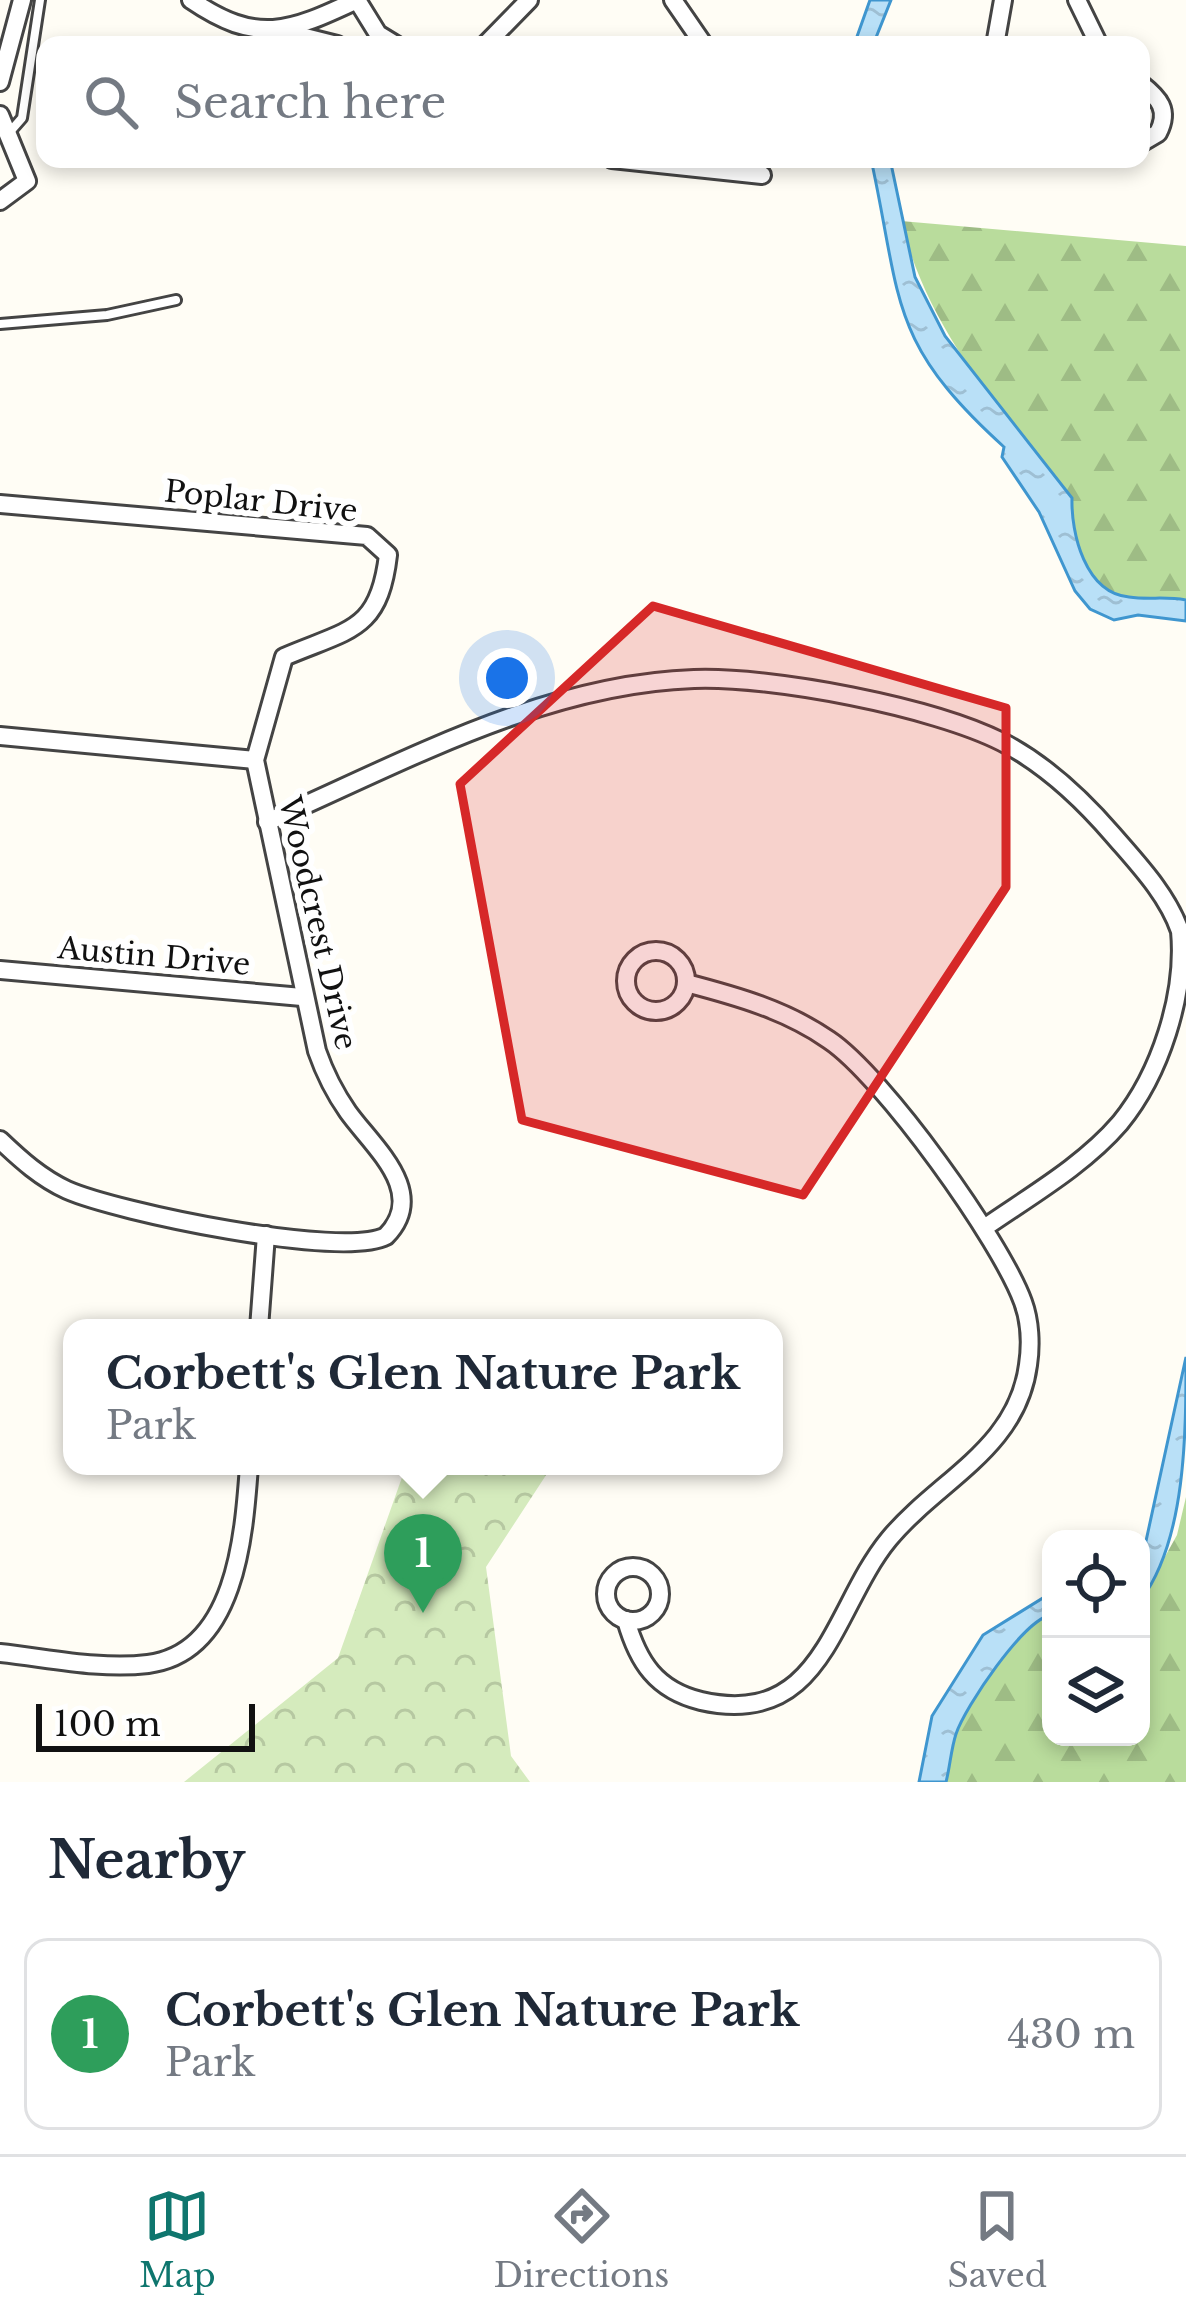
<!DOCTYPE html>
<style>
:root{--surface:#fff;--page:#f6f6f7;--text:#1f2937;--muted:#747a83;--line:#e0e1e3;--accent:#0f766e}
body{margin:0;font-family:"Libre Baskerville",serif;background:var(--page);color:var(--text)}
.controls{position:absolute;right:36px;bottom:36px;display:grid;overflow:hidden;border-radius:24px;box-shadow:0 6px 18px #0003}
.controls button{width:108px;height:108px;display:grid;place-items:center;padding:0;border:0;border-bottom:3px solid var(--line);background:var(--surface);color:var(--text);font:60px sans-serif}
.scale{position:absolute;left:36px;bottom:30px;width:219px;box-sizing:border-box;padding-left:12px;border:6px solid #111;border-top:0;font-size:33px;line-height:42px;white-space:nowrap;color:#111;-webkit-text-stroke:9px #fff;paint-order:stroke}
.you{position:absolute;left:507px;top:678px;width:42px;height:42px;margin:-30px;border:9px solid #fff;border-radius:50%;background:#1a73e8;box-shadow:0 0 0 18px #1a73e833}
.badge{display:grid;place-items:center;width:78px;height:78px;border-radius:50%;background:var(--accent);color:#fff;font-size:39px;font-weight:700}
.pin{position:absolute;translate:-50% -99px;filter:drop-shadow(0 3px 6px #0008)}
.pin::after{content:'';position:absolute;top:63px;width:42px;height:36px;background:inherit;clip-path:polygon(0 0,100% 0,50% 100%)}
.popup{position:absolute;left:63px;top:1319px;width:720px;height:156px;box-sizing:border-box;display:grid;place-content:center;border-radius:24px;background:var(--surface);filter:drop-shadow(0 3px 9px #0005);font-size:39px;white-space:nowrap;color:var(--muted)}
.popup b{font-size:45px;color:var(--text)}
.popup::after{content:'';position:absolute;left:50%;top:100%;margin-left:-24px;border:24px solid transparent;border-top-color:var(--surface)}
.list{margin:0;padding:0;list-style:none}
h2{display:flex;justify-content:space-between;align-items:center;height:156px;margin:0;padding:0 48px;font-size:51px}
h2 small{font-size:39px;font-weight:400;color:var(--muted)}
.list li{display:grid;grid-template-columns:78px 1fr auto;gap:36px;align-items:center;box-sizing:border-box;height:192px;margin:0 24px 24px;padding:0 24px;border:3px solid var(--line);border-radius:24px}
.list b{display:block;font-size:45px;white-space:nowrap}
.list p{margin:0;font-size:39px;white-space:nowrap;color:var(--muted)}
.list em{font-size:39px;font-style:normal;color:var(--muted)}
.icon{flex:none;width:66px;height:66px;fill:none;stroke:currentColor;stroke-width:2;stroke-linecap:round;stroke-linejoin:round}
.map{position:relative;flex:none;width:1186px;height:1782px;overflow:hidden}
.search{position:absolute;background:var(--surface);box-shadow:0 6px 18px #0003;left:36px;right:36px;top:36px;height:132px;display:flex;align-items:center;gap:30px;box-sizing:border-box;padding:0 42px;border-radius:24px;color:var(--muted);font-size:45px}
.sheet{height:372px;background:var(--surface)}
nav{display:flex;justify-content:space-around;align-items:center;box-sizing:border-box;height:168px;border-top:3px solid var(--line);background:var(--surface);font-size:33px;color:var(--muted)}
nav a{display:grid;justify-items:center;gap:6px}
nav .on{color:var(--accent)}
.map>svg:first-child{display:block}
.forest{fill:url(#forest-firs)}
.park{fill:url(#park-crowns)}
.water{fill:url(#water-ripples);stroke:#3f96cf;stroke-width:3}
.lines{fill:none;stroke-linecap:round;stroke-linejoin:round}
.lane-casing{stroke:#444;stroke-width:14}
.street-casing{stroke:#444;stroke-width:22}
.lane{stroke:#fff;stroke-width:8}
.street{stroke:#fff;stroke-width:16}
.marked{fill:#d62828;fill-opacity:0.2;stroke:#d62828;stroke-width:9;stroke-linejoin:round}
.labels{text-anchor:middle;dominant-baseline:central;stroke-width:12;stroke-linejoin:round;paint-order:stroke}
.street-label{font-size:30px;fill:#111;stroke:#fff}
</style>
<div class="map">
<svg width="1186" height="1782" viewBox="0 0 1186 1782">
<defs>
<pattern id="forest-firs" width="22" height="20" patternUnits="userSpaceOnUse" patternTransform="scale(3)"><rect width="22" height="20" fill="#b9dc9c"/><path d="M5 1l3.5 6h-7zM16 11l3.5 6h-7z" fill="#9ebc85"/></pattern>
<pattern id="park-crowns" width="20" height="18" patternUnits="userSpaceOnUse" patternTransform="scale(3)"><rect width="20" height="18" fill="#d5ebbd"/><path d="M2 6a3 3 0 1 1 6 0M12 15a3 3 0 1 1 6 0" fill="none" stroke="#b6c8a1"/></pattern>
<pattern id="water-ripples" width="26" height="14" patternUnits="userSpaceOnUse" patternTransform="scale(3)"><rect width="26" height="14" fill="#b9e0f7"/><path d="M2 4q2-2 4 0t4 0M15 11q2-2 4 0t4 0" fill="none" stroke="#9ebfd3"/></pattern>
</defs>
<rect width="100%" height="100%" fill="#fffdf5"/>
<g class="forest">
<path d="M901,221L1186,246V600C1165,596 1149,600 1129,597C1085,593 1071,533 1072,498C1000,408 930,335 901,221Z"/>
<path d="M1186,1497V1782H946C949,1767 951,1749 956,1734C965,1707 1024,1619 1051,1615V1737H1141V1600L1177,1535Z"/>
</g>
<path class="park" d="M406,1466H552L486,1567L511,1756L530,1782H184L338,1658Z"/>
<g class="water">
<path d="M870,0H891L873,45H854Z"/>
<path d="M871,159H890L915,277L945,336L1072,498C1071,533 1085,593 1129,597C1149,600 1165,596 1186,600V621L1138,615L1114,620L1090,609L1075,591L1039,512L1002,457L1004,447C887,341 902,301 871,159Z"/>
<path d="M1186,1357C1186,1434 1186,1539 1141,1600V1564Z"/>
<path d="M1051,1593V1615C1024,1619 965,1707 956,1734C951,1749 950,1767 946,1782H919L932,1716L983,1635Z"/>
</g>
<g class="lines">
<defs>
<g id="lane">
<path d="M8,134L22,118L40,0"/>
<path d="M0,324L107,315L176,300"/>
</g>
<g id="street">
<path d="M191,0C257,45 289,32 357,0"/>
<path d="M357,0L378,34L396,45"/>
<path d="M673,0L704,45"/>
<path d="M1077,0L1099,45"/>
<path d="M285,32L337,45"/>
<path d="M485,45L529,0"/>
<path d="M995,45L1003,0"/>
<path d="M0,82L22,0"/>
<path d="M1141,84C1159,98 1170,110 1158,133L1141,143"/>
<path d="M0,115L27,181L0,201"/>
<path d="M612,159L762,175"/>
<path d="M0,504L367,536L388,555C379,632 349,629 284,657L255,760L317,1051C325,1074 334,1092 348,1112C373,1147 429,1192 386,1236C342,1259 117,1212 67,1190C41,1178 21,1160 0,1140"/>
<path d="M0,736L255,760"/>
<path d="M267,822C402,763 543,684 694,679C772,676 933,707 1002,742C1045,764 1082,799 1113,835C1138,864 1167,894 1180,931C1186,995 1160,1074 1120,1123C1083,1166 1030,1196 984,1228"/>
<circle cx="656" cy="981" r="30"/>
<path d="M0,970L302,997"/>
<path d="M259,1328L266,1235"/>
<circle cx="633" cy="1594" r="27"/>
<path d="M626,1620C638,1662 656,1690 701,1701C824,1729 832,1608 889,1539C938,1480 1017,1449 1028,1365C1031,1345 1030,1321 1023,1302C1001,1241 883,1076 829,1040C786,1010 736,996 686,983"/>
<path d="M0,1653C48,1658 100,1670 148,1664C236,1653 244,1535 249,1466"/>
</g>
</defs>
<use href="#lane" class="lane-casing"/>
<use href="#street" class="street-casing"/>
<use href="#lane" class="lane"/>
<use href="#street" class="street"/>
</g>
<path class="marked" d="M653,606L1006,708V887L803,1195L522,1120L460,784Z"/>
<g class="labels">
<g class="street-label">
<text transform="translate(261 501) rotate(6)">Poplar Drive</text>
<text transform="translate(318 923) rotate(77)">Woodcrest Drive</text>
<text transform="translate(154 956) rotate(5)">Austin Drive</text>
</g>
</g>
</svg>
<div class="controls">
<button><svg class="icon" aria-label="locate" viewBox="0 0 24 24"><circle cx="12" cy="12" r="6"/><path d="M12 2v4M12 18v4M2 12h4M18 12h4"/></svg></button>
<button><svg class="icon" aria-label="layers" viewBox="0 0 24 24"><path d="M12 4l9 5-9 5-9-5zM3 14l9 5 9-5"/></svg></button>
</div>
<div class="scale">100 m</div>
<div class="you"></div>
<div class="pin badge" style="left:423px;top:1613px;background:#2e9e5b">1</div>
<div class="popup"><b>Corbett's Glen Nature Park</b>Park</div>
<div class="search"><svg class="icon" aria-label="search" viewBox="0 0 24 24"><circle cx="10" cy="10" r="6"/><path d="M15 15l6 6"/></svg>Search here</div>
</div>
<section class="sheet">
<h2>Nearby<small></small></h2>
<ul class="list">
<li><span class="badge" style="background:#2e9e5b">1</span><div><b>Corbett's Glen Nature Park</b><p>Park</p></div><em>430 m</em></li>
</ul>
</section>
<nav>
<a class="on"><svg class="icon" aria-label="map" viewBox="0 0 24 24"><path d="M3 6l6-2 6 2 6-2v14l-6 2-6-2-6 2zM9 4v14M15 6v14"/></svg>Map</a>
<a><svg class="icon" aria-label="directions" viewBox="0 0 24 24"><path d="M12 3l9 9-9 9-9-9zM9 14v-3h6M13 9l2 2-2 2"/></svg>Directions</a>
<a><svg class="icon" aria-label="saved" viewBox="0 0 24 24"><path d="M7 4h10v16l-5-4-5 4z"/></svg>Saved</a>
</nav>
